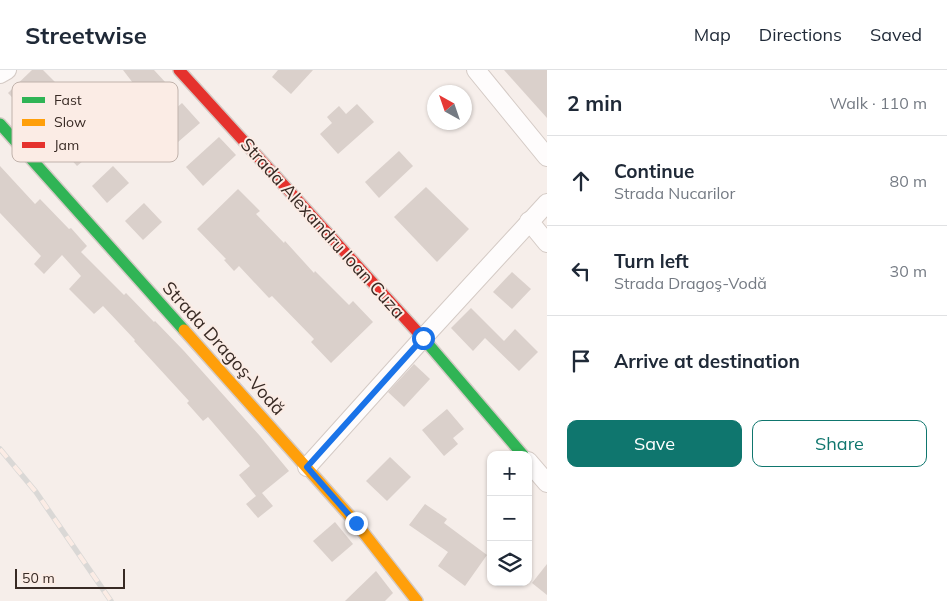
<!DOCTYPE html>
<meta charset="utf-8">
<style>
:root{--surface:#fff;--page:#f2f2f3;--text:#1f2937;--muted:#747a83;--line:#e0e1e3;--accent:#0f766e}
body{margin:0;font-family:Mulish,sans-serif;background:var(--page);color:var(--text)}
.controls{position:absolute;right:15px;bottom:15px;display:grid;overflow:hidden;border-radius:10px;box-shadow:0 1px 4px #0004}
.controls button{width:45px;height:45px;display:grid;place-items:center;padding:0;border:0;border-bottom:1px solid var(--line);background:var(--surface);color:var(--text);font:25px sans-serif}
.compass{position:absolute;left:427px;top:15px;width:45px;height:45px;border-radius:50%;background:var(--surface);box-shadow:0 1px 4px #0004;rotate:320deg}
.scale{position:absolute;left:15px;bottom:12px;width:110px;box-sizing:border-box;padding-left:5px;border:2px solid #382a24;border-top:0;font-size:14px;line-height:18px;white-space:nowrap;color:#382a24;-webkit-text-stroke:4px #fbece5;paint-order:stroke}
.stop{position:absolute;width:15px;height:15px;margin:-11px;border:4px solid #1a73e8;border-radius:50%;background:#fff}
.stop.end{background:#1a73e8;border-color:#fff;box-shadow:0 1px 5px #0008}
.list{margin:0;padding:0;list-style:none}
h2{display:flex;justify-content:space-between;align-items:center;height:65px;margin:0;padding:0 20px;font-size:21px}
h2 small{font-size:16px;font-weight:400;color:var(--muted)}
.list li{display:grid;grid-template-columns:32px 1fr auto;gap:15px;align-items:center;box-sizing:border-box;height:90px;padding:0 20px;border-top:1px solid var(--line)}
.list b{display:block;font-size:19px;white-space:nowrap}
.list p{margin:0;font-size:16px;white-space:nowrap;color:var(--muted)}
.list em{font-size:16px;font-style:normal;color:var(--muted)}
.actions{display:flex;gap:10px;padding:15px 20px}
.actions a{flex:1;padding:11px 0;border:1px solid var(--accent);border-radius:10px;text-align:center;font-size:18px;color:var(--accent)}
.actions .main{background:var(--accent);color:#fff}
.icon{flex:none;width:28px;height:28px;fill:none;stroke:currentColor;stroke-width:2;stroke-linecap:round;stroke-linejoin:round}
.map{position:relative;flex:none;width:547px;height:531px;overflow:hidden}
header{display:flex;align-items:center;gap:30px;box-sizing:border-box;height:70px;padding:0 25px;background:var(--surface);border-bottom:1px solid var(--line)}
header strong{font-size:24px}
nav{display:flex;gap:28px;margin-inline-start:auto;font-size:18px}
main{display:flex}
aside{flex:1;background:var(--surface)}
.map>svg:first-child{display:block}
.building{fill:#dad0cb}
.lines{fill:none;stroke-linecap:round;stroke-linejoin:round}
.street-casing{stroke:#d4cac5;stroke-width:20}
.fast-casing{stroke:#d4cac5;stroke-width:14}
.slow-casing{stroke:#d4cac5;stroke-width:14}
.jam-casing{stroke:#d4cac5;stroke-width:14}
.street{stroke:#fefcfc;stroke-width:18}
.fast{stroke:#30b455;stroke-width:11}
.slow{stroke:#ff9f0a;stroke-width:11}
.jam{stroke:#e5322d;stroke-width:11}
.rail-casing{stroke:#dad8d6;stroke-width:5.5}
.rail{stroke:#fbece5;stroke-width:4;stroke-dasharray:11;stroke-linecap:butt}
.route{stroke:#1a73e8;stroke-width:6}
.labels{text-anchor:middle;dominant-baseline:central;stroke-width:4;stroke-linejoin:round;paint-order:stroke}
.street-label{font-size:18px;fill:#382a24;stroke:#fbece5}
.key{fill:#fbece5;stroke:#c0b2ab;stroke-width:1}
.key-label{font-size:14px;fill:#382a24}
</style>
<header>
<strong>Streetwise</strong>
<nav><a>Map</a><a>Directions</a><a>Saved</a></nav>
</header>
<main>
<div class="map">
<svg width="547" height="531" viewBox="0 0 547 531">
<rect width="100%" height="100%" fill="#f6eeea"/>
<g class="building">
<path d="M32,0H43L60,17L30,46L8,23Z"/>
<path d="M123,0H154L166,13L157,21L174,40L182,33L200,53L178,72L129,16L133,13Z"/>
<path d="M278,0H313L291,24L272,7Z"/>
<path d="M504,0H547V48Z"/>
<path d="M357,34L374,52L338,84L320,64L332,53L327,47L339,36L346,44Z"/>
<path d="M81,60L97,79L77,96L61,78Z"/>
<path d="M219,67L236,85L203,116L186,97Z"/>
<path d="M399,81L413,96L379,128L365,112Z"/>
<path d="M0,96L35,134L40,129L69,159L71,158L87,176L81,182L124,225L126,223L154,252L155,251L184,281L260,366L289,401L262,423L273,436L258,448L246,434L256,426L239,405L250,396L208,347L203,351L187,333L189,331L134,271L135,270L103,236L94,244L69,219L81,206L62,185L44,204L34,194L41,186L0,143Z"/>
<path d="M113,96L129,113L107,133L92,116Z"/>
<path d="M426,117L469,159L437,192L394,147Z"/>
<path d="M238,119L260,141L256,144L284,173L285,171L314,203L315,201L349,235L353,231L373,252L331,293L311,272L314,269L272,226L269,228L239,196L234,201L224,190L226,189L197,159Z"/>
<path d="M144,133L162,152L143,170L125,151Z"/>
<path d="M512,202L531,219L512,239L493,222Z"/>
<path d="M471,238L504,271L515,259L538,282L519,301L485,268L473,281L451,258Z"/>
<path d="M414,294L430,309L404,337L388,322Z"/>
<path d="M447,339L464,359L453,368L458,374L444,386L422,360Z"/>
<path d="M390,387L411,407L387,431L366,411Z"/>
<path d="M425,434L447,449L444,453L487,485L465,516L438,496L448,482L409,455Z"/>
<path d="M335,452L353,474L332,492L313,471Z"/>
<path d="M547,494V525L532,513Z"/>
<path d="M376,501L393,523L385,531H345Z"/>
</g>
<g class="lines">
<defs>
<g id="street">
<path d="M476,0L547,87"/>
<path d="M0,4L7,0"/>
<path d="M529,151L547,173"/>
<path d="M528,391L547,413"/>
<path d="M307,397L423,268L547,133"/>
</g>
<g id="fast">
<path d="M0,54L184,260"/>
<path d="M423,268L523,385"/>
</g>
<path id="slow" d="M184,260L356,453L417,531"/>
<path id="jam" d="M179,0L423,268"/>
</defs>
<use href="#street" class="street-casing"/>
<use href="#fast" class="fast-casing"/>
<use href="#slow" class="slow-casing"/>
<use href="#jam" class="jam-casing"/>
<use href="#street" class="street"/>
<use href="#fast" class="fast"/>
<use href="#slow" class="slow"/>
<use href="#jam" class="jam"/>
<defs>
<path id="rail" d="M0,379L36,422L111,531"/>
</defs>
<use href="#rail" class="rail-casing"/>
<use href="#rail" class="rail"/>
</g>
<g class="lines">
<path class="route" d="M356,453L307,397L423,268"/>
</g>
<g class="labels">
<g class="street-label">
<text transform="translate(323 158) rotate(48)">Strada Alexandru Ioan Cuza</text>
<text transform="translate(224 278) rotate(48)">Strada Dragoş-Vodă</text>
</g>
</g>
<rect x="12" y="12" width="166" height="80" rx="8" class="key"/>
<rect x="22" y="27" width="23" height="6" fill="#30b455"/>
<rect x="22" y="49" width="23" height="7" fill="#ff9f0a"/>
<rect x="22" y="72" width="23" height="6" fill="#e5322d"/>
<g class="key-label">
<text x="54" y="35">Fast</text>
<text x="54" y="57">Slow</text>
<text x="54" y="80">Jam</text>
</g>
</svg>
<div class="controls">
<button>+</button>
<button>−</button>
<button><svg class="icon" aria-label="layers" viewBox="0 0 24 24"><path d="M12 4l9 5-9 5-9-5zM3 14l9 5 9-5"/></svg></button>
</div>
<svg class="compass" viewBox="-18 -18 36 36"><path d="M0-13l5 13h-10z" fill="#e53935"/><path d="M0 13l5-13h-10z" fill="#747a83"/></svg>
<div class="scale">50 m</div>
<div class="stop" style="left:423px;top:268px"></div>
<div class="stop end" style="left:356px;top:453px"></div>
</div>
<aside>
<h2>2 min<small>Walk · 110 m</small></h2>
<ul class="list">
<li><svg class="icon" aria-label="ahead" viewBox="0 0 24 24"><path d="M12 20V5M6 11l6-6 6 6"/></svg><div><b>Continue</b><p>Strada Nucarilor</p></div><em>80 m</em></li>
<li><svg class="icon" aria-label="left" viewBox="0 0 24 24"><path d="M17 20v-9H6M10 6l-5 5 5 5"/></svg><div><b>Turn left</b><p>Strada Dragoş-Vodă</p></div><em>30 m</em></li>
<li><svg class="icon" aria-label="arrive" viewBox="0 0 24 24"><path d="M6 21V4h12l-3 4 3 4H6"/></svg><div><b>Arrive at destination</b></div></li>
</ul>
<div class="actions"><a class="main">Save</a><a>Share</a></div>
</aside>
</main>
